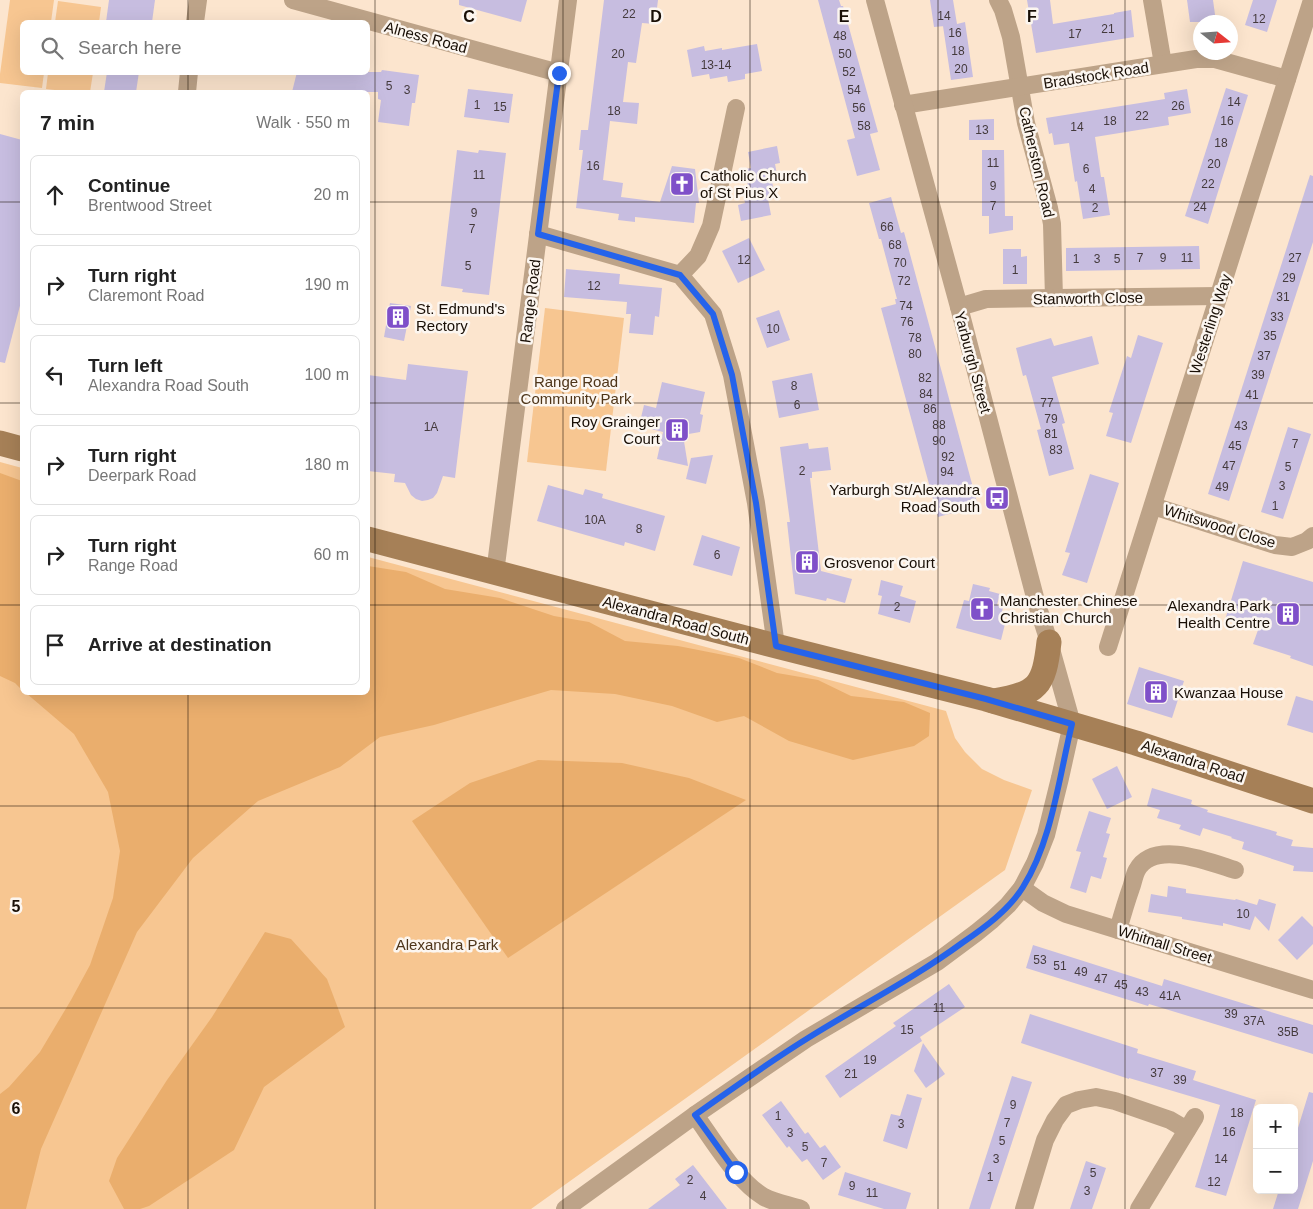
<!DOCTYPE html>
<meta charset="utf-8">
<style>
:root{--surface:#fff;--page:#f6f6f6;--text:#222;--muted:#767676;--line:#e0e0e0}
body{margin:0;font-family:Helvetica,sans-serif;background:var(--page);color:var(--text)}
.controls{position:absolute;right:15px;bottom:15px;display:grid;overflow:hidden;border-radius:8px;box-shadow:0 5px 20px #0002}
.controls button{width:45px;height:45px;display:grid;place-items:center;padding:0;border:0;border-bottom:1px solid var(--line);background:var(--surface);color:var(--text);font:25px sans-serif}
.compass{position:absolute;left:1193px;top:15px;width:45px;height:45px;border-radius:50%;background:var(--surface);box-shadow:0 5px 20px #0002;rotate:107deg}
.stop{position:absolute;width:15px;height:15px;margin:-11px;border:4px solid #2563eb;border-radius:50%;background:#fff}
.stop.end{background:#2563eb;border-color:#fff;box-shadow:0 1px 5px #0008}
.list{margin:0;padding:0;list-style:none}
h2{display:flex;justify-content:space-between;align-items:center;height:65px;margin:0;padding:0 20px;font-size:21px}
h2 small{font-size:16px;font-weight:400;color:var(--muted)}
.list li{display:grid;grid-template-columns:32px 1fr auto;gap:15px;align-items:center;box-sizing:border-box;height:80px;margin:0 10px 10px;padding:0 10px;border:1px solid var(--line);border-radius:8px}
.list b{display:block;font-size:19px;white-space:nowrap}
.list p{margin:0;font-size:16px;white-space:nowrap;color:var(--muted)}
.list em{font-size:16px;font-style:normal;color:var(--muted)}
.icon{flex:none;width:28px;height:28px;fill:none;stroke:currentColor;stroke-width:2;stroke-linecap:round;stroke-linejoin:round}
.map{position:relative;flex:none;width:1313px;height:1209px;overflow:hidden}
.search{position:absolute;background:var(--surface);box-shadow:0 5px 20px #0002;left:20px;top:20px;width:350px;height:55px;display:flex;align-items:center;gap:12px;box-sizing:border-box;padding:0 18px;border-radius:8px;color:var(--muted);font-size:19px}
.panel{position:absolute;background:var(--surface);box-shadow:0 5px 20px #0002;left:20px;top:90px;width:350px;height:605px;border-radius:8px}
.map>svg:first-child{display:block}
.green{fill:#f7c691}
.forest{fill:#eaae6d}
.building{fill:#c7bde0}
.lines{fill:none;stroke-linecap:round;stroke-linejoin:round}
.street{stroke:#bda388;stroke-width:18}
.secondary{stroke:#a68057;stroke-width:25}
.route{stroke:#2563eb;stroke-width:6}
.grid{fill:none;stroke:#190f06;stroke-width:1;stroke-opacity:0.55}
.labels{text-anchor:middle;dominant-baseline:central;stroke-width:5;stroke-linejoin:round;paint-order:stroke}
.number-label{font-size:12px;fill:#443a3c}
.street-label{font-size:15px;fill:#190f06;stroke:#fcf6f0}
.poi-label{font-size:15px;fill:#190f06;stroke:#fcf6f0;text-anchor:start}
.park-label{font-size:15px;fill:#4e3519;stroke:#fcf6f0}
.grid-label{font-size:16px;text-anchor:middle;font-weight:bold;fill:#190f06;stroke:#fcf6f0;stroke-width:5;stroke-linejoin:round;paint-order:stroke}
</style>
<div class="map">
<svg width="1313" height="1209" viewBox="0 0 1313 1209">
<rect width="100%" height="100%" fill="#fce5ce"/>
<g class="green">
<path d="M10,0H54L51,22H22V72L44,73L42,88L0,83V74Z"/>
<path d="M58,1L101,7L99,22H55Z"/>
<path d="M48,73H93L90,92H72L46,89Z"/>
<path d="M545,308L624,318L606,471L527,462Z"/>
<path d="M0,462L22,468V692H368V557L946,711L955,738L965,752L982,769L1004,780L1032,790L1005,870L531,1209H0Z"/>
</g>
<g class="forest">
<path d="M0,473L22,481V690L15,683L0,676Z"/>
<path d="M368,566L406,572L445,589L500,598L554,616L589,622L625,641L678,646L739,658L777,673L818,680L851,696L904,702L930,713L929,736L914,746L853,760L789,741L744,716L717,722L672,706L615,694L551,690L434,725L380,737L340,767L258,801L193,858L137,932L41,1149L26,1209H0V1094L9,1087L40,1052L71,1000L90,965L113,898L120,851L108,792L74,734L26,693L368,692Z"/>
<path d="M538,760L622,763L689,778L746,800L508,958L412,821L470,783Z"/>
<path d="M265,932L291,939L327,979L345,1027L264,1087L234,1150L149,1206L140,1209H124L109,1181L117,1158L167,1080L212,1017Z"/>
</g>
<g class="building">
<path d="M109,0H155L152,22H106Z"/>
<path d="M459,0H527L521,22L459,5Z"/>
<path d="M604,0H658L655,24L642,23L636,63L628,62L623,102L639,103L637,124L610,121L603,180L623,183L621,197L660,202L672,166L695,169L699,203H696L694,223L635,217V222L618,220L619,214L576,208L583,150H579L581,130H588Z"/>
<path d="M818,0H839L841,6H843L878,132L870,134L880,170L857,176L847,140L855,138Z"/>
<path d="M930,0H953L957,24L965,22L973,77L951,80L943,26H945L934,27Z"/>
<path d="M1027,0H1050L1053,24L1114,14V13L1131,10L1134,37L1036,53Z"/>
<path d="M1187,0H1213L1216,22H1190Z"/>
<path d="M1253,0H1277L1267,32L1245,25Z"/>
<path d="M757,44L762,71L745,74V79L728,82L727,76L710,79L709,74L692,77L687,50L704,46L705,51L722,48V50Z"/>
<path d="M382,70L419,75L415,103H412L409,126L378,122L381,100L378,99V92H292L297,72H381Z"/>
<path d="M107,72H139L136,92H104Z"/>
<path d="M1226,88L1248,95L1208,224L1185,216Z"/>
<path d="M468,89L513,94L509,123L464,117Z"/>
<path d="M1187,89L1191,113L1168,117L1169,125L1095,137L1101,177H1104L1110,215L1083,219L1077,181L1075,182L1069,143L1054,145L1052,133L1049,134L1046,118L1165,99L1164,93Z"/>
<path d="M994,119V140H969V120Z"/>
<path d="M0,134L22,140V298L5,363L0,362Z"/>
<path d="M777,146L780,163L775,164L778,180L772,181L775,198L768,199L771,215L741,221L738,205L745,203L742,187L748,186L745,169L751,168L748,152Z"/>
<path d="M457,150L478,153L479,150L506,153L489,295L462,292L463,289L441,286Z"/>
<path d="M982,150H1004L1005,216H1013V230L989,234V216H982Z"/>
<path d="M1310,175L1313,176V242L1229,501L1208,494Z"/>
<path d="M891,197L901,233L904,232L978,506L938,517L881,308L896,304L895,299H897L881,239H879L869,203Z"/>
<path d="M749,238L765,270L738,283L722,251Z"/>
<path d="M1199,246L1200,269L1066,271V248Z"/>
<path d="M1003,249H1021V257L1027,256V284H1003Z"/>
<path d="M566,269L620,274L619,284L662,288L659,317L655,316L653,335L629,333L631,314H626L627,302L564,297Z"/>
<path d="M390,303L411,306L404,341L384,337Z"/>
<path d="M779,310L790,340L767,348L756,318Z"/>
<path d="M1138,335L1163,343L1131,443L1106,436L1113,413L1109,412L1127,356L1131,358Z"/>
<path d="M1092,336L1099,364L1052,377L1065,423L1062,424L1074,469L1049,476L1037,430L1041,429L1026,375L1023,376L1016,348L1051,338L1054,346Z"/>
<path d="M408,364L468,371L455,478L443,476L437,493L433,498L428,500L422,501L416,499L411,495L405,483L394,482L395,474L368,471V375L406,380Z"/>
<path d="M812,373L819,410L779,418L772,381Z"/>
<path d="M662,382L705,392L700,414L703,415L700,432L683,435L688,466L657,459L663,432L639,426L644,405L656,408Z"/>
<path d="M1288,427L1311,434L1283,519L1261,512Z"/>
<path d="M808,443L809,449L828,447L831,470L812,472V478H810L821,571L852,579L845,603L827,598L826,601L795,594L787,522H790L780,447Z"/>
<path d="M713,455L706,484L686,479L691,458Z"/>
<path d="M1090,474L1119,483L1087,583L1062,575L1070,553L1065,552Z"/>
<path d="M548,485L583,495L585,489L603,494L602,498L665,516L655,551L625,542L624,546L537,521Z"/>
<path d="M702,535L740,547L732,576L693,565Z"/>
<path d="M1243,561L1313,582V666L1290,658L1291,656L1253,644L1258,630L1225,620Z"/>
<path d="M881,580L903,586L900,596L916,601L910,623L878,614L882,596L878,595Z"/>
<path d="M973,584L990,588L989,591L1000,594L997,605L1003,607L1002,612H1004L1002,619L1006,620L1001,640L956,628L964,600L969,601Z"/>
<path d="M1139,667L1184,681L1172,718L1127,704Z"/>
<path d="M1296,696L1313,701V733L1287,725Z"/>
<path d="M1117,766L1132,797L1107,809L1092,779Z"/>
<path d="M1152,788L1192,800L1191,804L1208,810L1207,812L1277,832L1276,835L1293,840L1291,846L1313,848V872L1293,871L1294,866L1242,849L1244,842L1231,838L1232,837L1203,828L1200,836L1179,829L1181,825L1157,818L1160,810L1147,806Z"/>
<path d="M1089,811L1111,818L1106,833L1110,834L1103,857L1107,858L1101,879L1091,876L1086,893L1070,888L1081,852L1076,851Z"/>
<path d="M1168,886L1186,889V893L1235,900L1236,899L1257,905L1259,899L1276,904L1269,931L1255,916L1250,930L1223,923V926L1182,919V917L1148,912L1151,894L1167,897Z"/>
<path d="M1302,916L1313,927V944L1297,960L1278,940Z"/>
<path d="M1033,945L1162,986L1164,979L1313,1025V1054L1149,1004L1148,1006L1026,968Z"/>
<path d="M949,984L965,1007L920,1037L922,1041L840,1098L825,1076L896,1026L893,1023Z"/>
<path d="M1030,1014L1138,1049L1137,1053L1196,1071L1193,1080L1256,1100L1226,1196L1195,1187L1220,1105L1129,1078V1079L1021,1043Z"/>
<path d="M923,1043L945,1074L926,1088L914,1071Z"/>
<path d="M1012,1076L1032,1082L990,1209H969Z"/>
<path d="M1309,1092L1313,1093V1161L1298,1209H1273L1279,1190H1294V1141Z"/>
<path d="M907,1094L922,1098L907,1149L883,1141L891,1114L900,1116Z"/>
<path d="M781,1101L805,1134L808,1132L820,1148L825,1145L841,1167L823,1180L807,1159L802,1162L789,1146L787,1148L762,1115Z"/>
<path d="M1086,1161L1106,1168L1100,1186L1092,1209H1070Z"/>
<path d="M693,1165L727,1209H648L680,1185L675,1179Z"/>
<path d="M845,1172L911,1193L906,1209H884L838,1195Z"/>
</g>
<g class="lines">
<g class="street">
<path d="M293,0L559,73"/>
<path d="M998,0L1003,10L1011,37L1026,123L1049,208L1052,224L1054,298"/>
<path d="M1152,0L1163,64"/>
<path d="M195,22L198,0"/>
<path d="M187,92L189,72"/>
<path d="M903,105L1196,59H1215L1287,79"/>
<path d="M538,234L680,275L713,314L732,375L756,503L776,646"/>
<path d="M680,275L698,256L711,226L736,108"/>
<path d="M959,307L986,299L1219,296"/>
<path d="M1153,506L1275,545L1292,547L1307,541L1313,536"/>
<path d="M495,573L568,0"/>
<path d="M1108,647L1312,0"/>
<path d="M1022,888L1043,903L1066,914L1313,990"/>
<path d="M1118,930C1122,916 1126,902 1131,888C1133,883 1134,875 1137,870C1154,839 1210,862 1235,870"/>
<path d="M695,1115C714,1141 737,1181 764,1197C775,1203 789,1205 801,1209"/>
<path d="M565,1209L695,1115L806,1039L937,962L976,933L992,920L1008,905L1022,888L1035,863L1046,835L1060,778L1072,724L1049,642L1036,601L959,307L875,0"/>
<path d="M1024,1209L1045,1140L1055,1120L1066,1105L1079,1100L1096,1097L1115,1101L1170,1120L1187,1130"/>
<path d="M1139,1209L1195,1117"/>
</g>
<g class="secondary">
<path d="M0,443L22,449"/>
<path d="M368,539L776,646L986,699L1136,743L1313,801"/>
<path d="M993,701C1038,694 1044,686 1049,642"/>
</g>
</g>
<g class="lines">
<path class="route" d="M559,73L538,234L680,275L713,314L732,375L756,503L776,646L986,699L1072,724C1059,777 1052,841 1023,887C1009,910 984,928 962,943C913,979 859,1006 808,1038C769,1062 732,1089 695,1115L736,1172"/>
</g>
<path class="grid" d="M188,0V22M375,0V1209M563,0V1209M750,0V1209M938,0V1209M1125,0V1209M188,72V92M0,202H22M368,202H1313M0,403H22M368,403H1313M0,605H22M368,605H1313M188,692V1209M0,806H1313M0,1008H1313"/>
<defs>
<symbol id="church-square" viewBox="-11 -11 22 22"><rect x="-9" y="-9" width="18" height="18" rx="4" fill="#7f50c9" stroke="#fcf6f0"/><path d="M-1.2-6h2.4v3.5h3.3v2.4h-3.3V6h-2.4V-.1h-3.3v-2.4h3.3Z" fill="#fff"/></symbol>
<symbol id="building-square" viewBox="-11 -11 22 22"><rect x="-9" y="-9" width="18" height="18" rx="4" fill="#7f50c9" stroke="#fcf6f0"/><path d="M-4-6H4V6H1V3H-1V6H-4ZM-2.5-4.3h1.7v1.8h-1.7ZM.8-4.3h1.7v1.8H.8ZM-2.5-1h1.7V.8h-1.7ZM.8-1h1.7V.8H.8Z" fill="#fff"/></symbol>
<symbol id="bus-square" viewBox="-11 -11 22 22"><rect x="-9" y="-9" width="18" height="18" rx="4" fill="#7f50c9" stroke="#fcf6f0"/><path d="M-5-6H5V4H4V6H2V4H-2V6H-4V4H-5ZM-3.5-4V0h7V-4ZM-3.5 1.2v1.5H-2V1.2ZM2 1.2v1.5H3.5V1.2Z" fill="#fff"/></symbol>
</defs>
<g fill-rule="evenodd">
<use href="#church-square" x="668" y="170" width="28" height="28"/>
<use href="#building-square" x="384" y="303" width="28" height="28"/>
<use href="#building-square" x="663" y="416" width="28" height="28"/>
<use href="#bus-square" x="983" y="484" width="28" height="28"/>
<use href="#building-square" x="793" y="548" width="28" height="28"/>
<use href="#church-square" x="968" y="595" width="28" height="28"/>
<use href="#building-square" x="1274" y="600" width="28" height="28"/>
<use href="#building-square" x="1142" y="678" width="28" height="28"/>
</g>
<g class="labels">
<g class="number-label">
<text x="629" y="14">22</text>
<text x="944" y="16">14</text>
<text x="1259" y="19">12</text>
<text x="1108" y="29">21</text>
<text x="955" y="33">16</text>
<text x="1075" y="34">17</text>
<text x="840" y="36">48</text>
<text x="958" y="51">18</text>
<text x="618" y="54">20</text>
<text x="845" y="54">50</text>
<text x="716" y="65">13-14</text>
<text x="961" y="69">20</text>
<text x="849" y="72">52</text>
<text x="389" y="86">5</text>
<text x="407" y="90">3</text>
<text x="854" y="90">54</text>
<text x="1234" y="102">14</text>
<text x="477" y="105">1</text>
<text x="1178" y="106">26</text>
<text x="500" y="107">15</text>
<text x="859" y="108">56</text>
<text x="614" y="111">18</text>
<text x="1142" y="116">22</text>
<text x="1110" y="121">18</text>
<text x="1227" y="121">16</text>
<text x="864" y="126">58</text>
<text x="1077" y="127">14</text>
<text x="982" y="130">13</text>
<text x="1221" y="143">18</text>
<text x="993" y="163">11</text>
<text x="1214" y="164">20</text>
<text x="593" y="166">16</text>
<text x="1086" y="169">6</text>
<text x="479" y="175">11</text>
<text x="1208" y="184">22</text>
<text x="993" y="186">9</text>
<text x="1092" y="189">4</text>
<text x="993" y="206">7</text>
<text x="1200" y="207">24</text>
<text x="1095" y="208">2</text>
<text x="474" y="213">9</text>
<text x="887" y="227">66</text>
<text x="472" y="229">7</text>
<text x="895" y="245">68</text>
<text x="1140" y="258">7</text>
<text x="1163" y="258">9</text>
<text x="1187" y="258">11</text>
<text x="1295" y="258">27</text>
<text x="1076" y="259">1</text>
<text x="1097" y="259">3</text>
<text x="1117" y="259">5</text>
<text x="744" y="260">12</text>
<text x="900" y="263">70</text>
<text x="468" y="266">5</text>
<text x="1015" y="270">1</text>
<text x="1289" y="278">29</text>
<text x="904" y="281">72</text>
<text x="594" y="286">12</text>
<text x="1283" y="297">31</text>
<text x="906" y="306">74</text>
<text x="1277" y="317">33</text>
<text x="907" y="322">76</text>
<text x="773" y="329">10</text>
<text x="1270" y="336">35</text>
<text x="915" y="338">78</text>
<text x="915" y="354">80</text>
<text x="1264" y="356">37</text>
<text x="1258" y="375">39</text>
<text x="925" y="378">82</text>
<text x="794" y="386">8</text>
<text x="926" y="394">84</text>
<text x="1252" y="395">41</text>
<text x="1047" y="403">77</text>
<text x="797" y="405">6</text>
<text x="930" y="409">86</text>
<text x="1051" y="419">79</text>
<text x="939" y="425">88</text>
<text x="1241" y="426">43</text>
<text x="431" y="427">1A</text>
<text x="1051" y="434">81</text>
<text x="939" y="441">90</text>
<text x="1295" y="444">7</text>
<text x="1235" y="446">45</text>
<text x="1056" y="450">83</text>
<text x="948" y="457">92</text>
<text x="1229" y="466">47</text>
<text x="1288" y="467">5</text>
<text x="802" y="471">2</text>
<text x="947" y="472">94</text>
<text x="1282" y="486">3</text>
<text x="1222" y="487">49</text>
<text x="1275" y="506">1</text>
<text x="595" y="520">10A</text>
<text x="639" y="529">8</text>
<text x="717" y="555">6</text>
<text x="897" y="607">2</text>
<text x="1243" y="914">10</text>
<text x="1040" y="960">53</text>
<text x="1060" y="966">51</text>
<text x="1081" y="972">49</text>
<text x="1101" y="979">47</text>
<text x="1121" y="985">45</text>
<text x="1142" y="992">43</text>
<text x="1170" y="996">41A</text>
<text x="939" y="1008">11</text>
<text x="1231" y="1014">39</text>
<text x="1254" y="1021">37A</text>
<text x="907" y="1030">15</text>
<text x="1288" y="1032">35B</text>
<text x="870" y="1060">19</text>
<text x="1157" y="1073">37</text>
<text x="851" y="1074">21</text>
<text x="1180" y="1080">39</text>
<text x="1013" y="1105">9</text>
<text x="1237" y="1113">18</text>
<text x="778" y="1116">1</text>
<text x="1007" y="1123">7</text>
<text x="901" y="1124">3</text>
<text x="1229" y="1132">16</text>
<text x="790" y="1133">3</text>
<text x="1002" y="1141">5</text>
<text x="805" y="1147">5</text>
<text x="996" y="1159">3</text>
<text x="1221" y="1159">14</text>
<text x="824" y="1163">7</text>
<text x="1093" y="1173">5</text>
<text x="990" y="1177">1</text>
<text x="690" y="1180">2</text>
<text x="1214" y="1182">12</text>
<text x="852" y="1186">9</text>
<text x="1087" y="1191">3</text>
<text x="872" y="1193">11</text>
<text x="703" y="1196">4</text>
</g>
<g class="street-label">
<text transform="translate(426 37) rotate(15)">Alness Road</text>
<text transform="translate(1096 75) rotate(-9)">Bradstock Road</text>
<text transform="translate(1037 162) rotate(77)">Catherston Road</text>
<text transform="translate(1088 298) rotate(-1)">Stanworth Close</text>
<text transform="translate(530 301) rotate(-83)">Range Road</text>
<text transform="translate(1210 324) rotate(-72)">Westerling Way</text>
<text transform="translate(973 362) rotate(75)">Yarburgh Street</text>
<text transform="translate(1220 526) rotate(17)">Whitswood Close</text>
<text transform="translate(676 620) rotate(15)">Alexandra Road South</text>
<text transform="translate(1193 761) rotate(18)">Alexandra Road</text>
<text transform="translate(1165 944) rotate(17)">Whitnall Street</text>
</g>
<g class="poi-label">
<text x="700" y="175">Catholic Church<tspan x="700" dy="17">of St Pius X</tspan></text>
<text x="416" y="308">St. Edmund's<tspan x="416" dy="17">Rectory</tspan></text>
<text x="660" y="421" text-anchor="end">Roy Grainger<tspan x="660" dy="17">Court</tspan></text>
<text x="980" y="489" text-anchor="end">Yarburgh St/Alexandra<tspan x="980" dy="17">Road South</tspan></text>
<text x="824" y="562">Grosvenor Court</text>
<text x="1000" y="600">Manchester Chinese<tspan x="1000" dy="17">Christian Church</tspan></text>
<text x="1270" y="605" text-anchor="end">Alexandra Park<tspan x="1270" dy="17">Health Centre</tspan></text>
<text x="1174" y="692">Kwanzaa House</text>
</g>
<g class="park-label">
<text x="576" y="381">Range Road<tspan x="576" dy="17">Community Park</tspan></text>
<text x="447" y="944">Alexandra Park</text>
</g>
</g>
<g class="grid-label">
<text x="469" y="22">C</text>
<text x="656" y="22">D</text>
<text x="844" y="22">E</text>
<text x="1032" y="22">F</text>
<text x="16" y="912">5</text>
<text x="16" y="1114">6</text>
</g>
</svg>
<div class="controls">
<button>+</button>
<button>−</button>
</div>
<svg class="compass" viewBox="-18 -18 36 36"><path d="M0-13l5 13h-10z" fill="#e53935"/><path d="M0 13l5-13h-10z" fill="#767676"/></svg>
<div class="stop" style="left:736px;top:1172px"></div>
<div class="stop end" style="left:559px;top:73px"></div>
<div class="search"><svg class="icon" aria-label="search" viewBox="0 0 24 24"><circle cx="10" cy="10" r="6"/><path d="M15 15l6 6"/></svg>Search here</div>
<section class="panel">
<h2>7 min<small>Walk · 550 m</small></h2>
<ul class="list">
<li><svg class="icon" aria-label="ahead" viewBox="0 0 24 24"><path d="M12 20V5M6 11l6-6 6 6"/></svg><div><b>Continue</b><p>Brentwood Street</p></div><em>20 m</em></li>
<li><svg class="icon" aria-label="right" viewBox="0 0 24 24"><path d="M7 20v-9h11M14 6l5 5-5 5"/></svg><div><b>Turn right</b><p>Claremont Road</p></div><em>190 m</em></li>
<li><svg class="icon" aria-label="left" viewBox="0 0 24 24"><path d="M17 20v-9H6M10 6l-5 5 5 5"/></svg><div><b>Turn left</b><p>Alexandra Road South</p></div><em>100 m</em></li>
<li><svg class="icon" aria-label="right" viewBox="0 0 24 24"><path d="M7 20v-9h11M14 6l5 5-5 5"/></svg><div><b>Turn right</b><p>Deerpark Road</p></div><em>180 m</em></li>
<li><svg class="icon" aria-label="right" viewBox="0 0 24 24"><path d="M7 20v-9h11M14 6l5 5-5 5"/></svg><div><b>Turn right</b><p>Range Road</p></div><em>60 m</em></li>
<li><svg class="icon" aria-label="arrive" viewBox="0 0 24 24"><path d="M6 21V4h12l-3 4 3 4H6"/></svg><div><b>Arrive at destination</b></div></li>
</ul>
</section>
</div>
